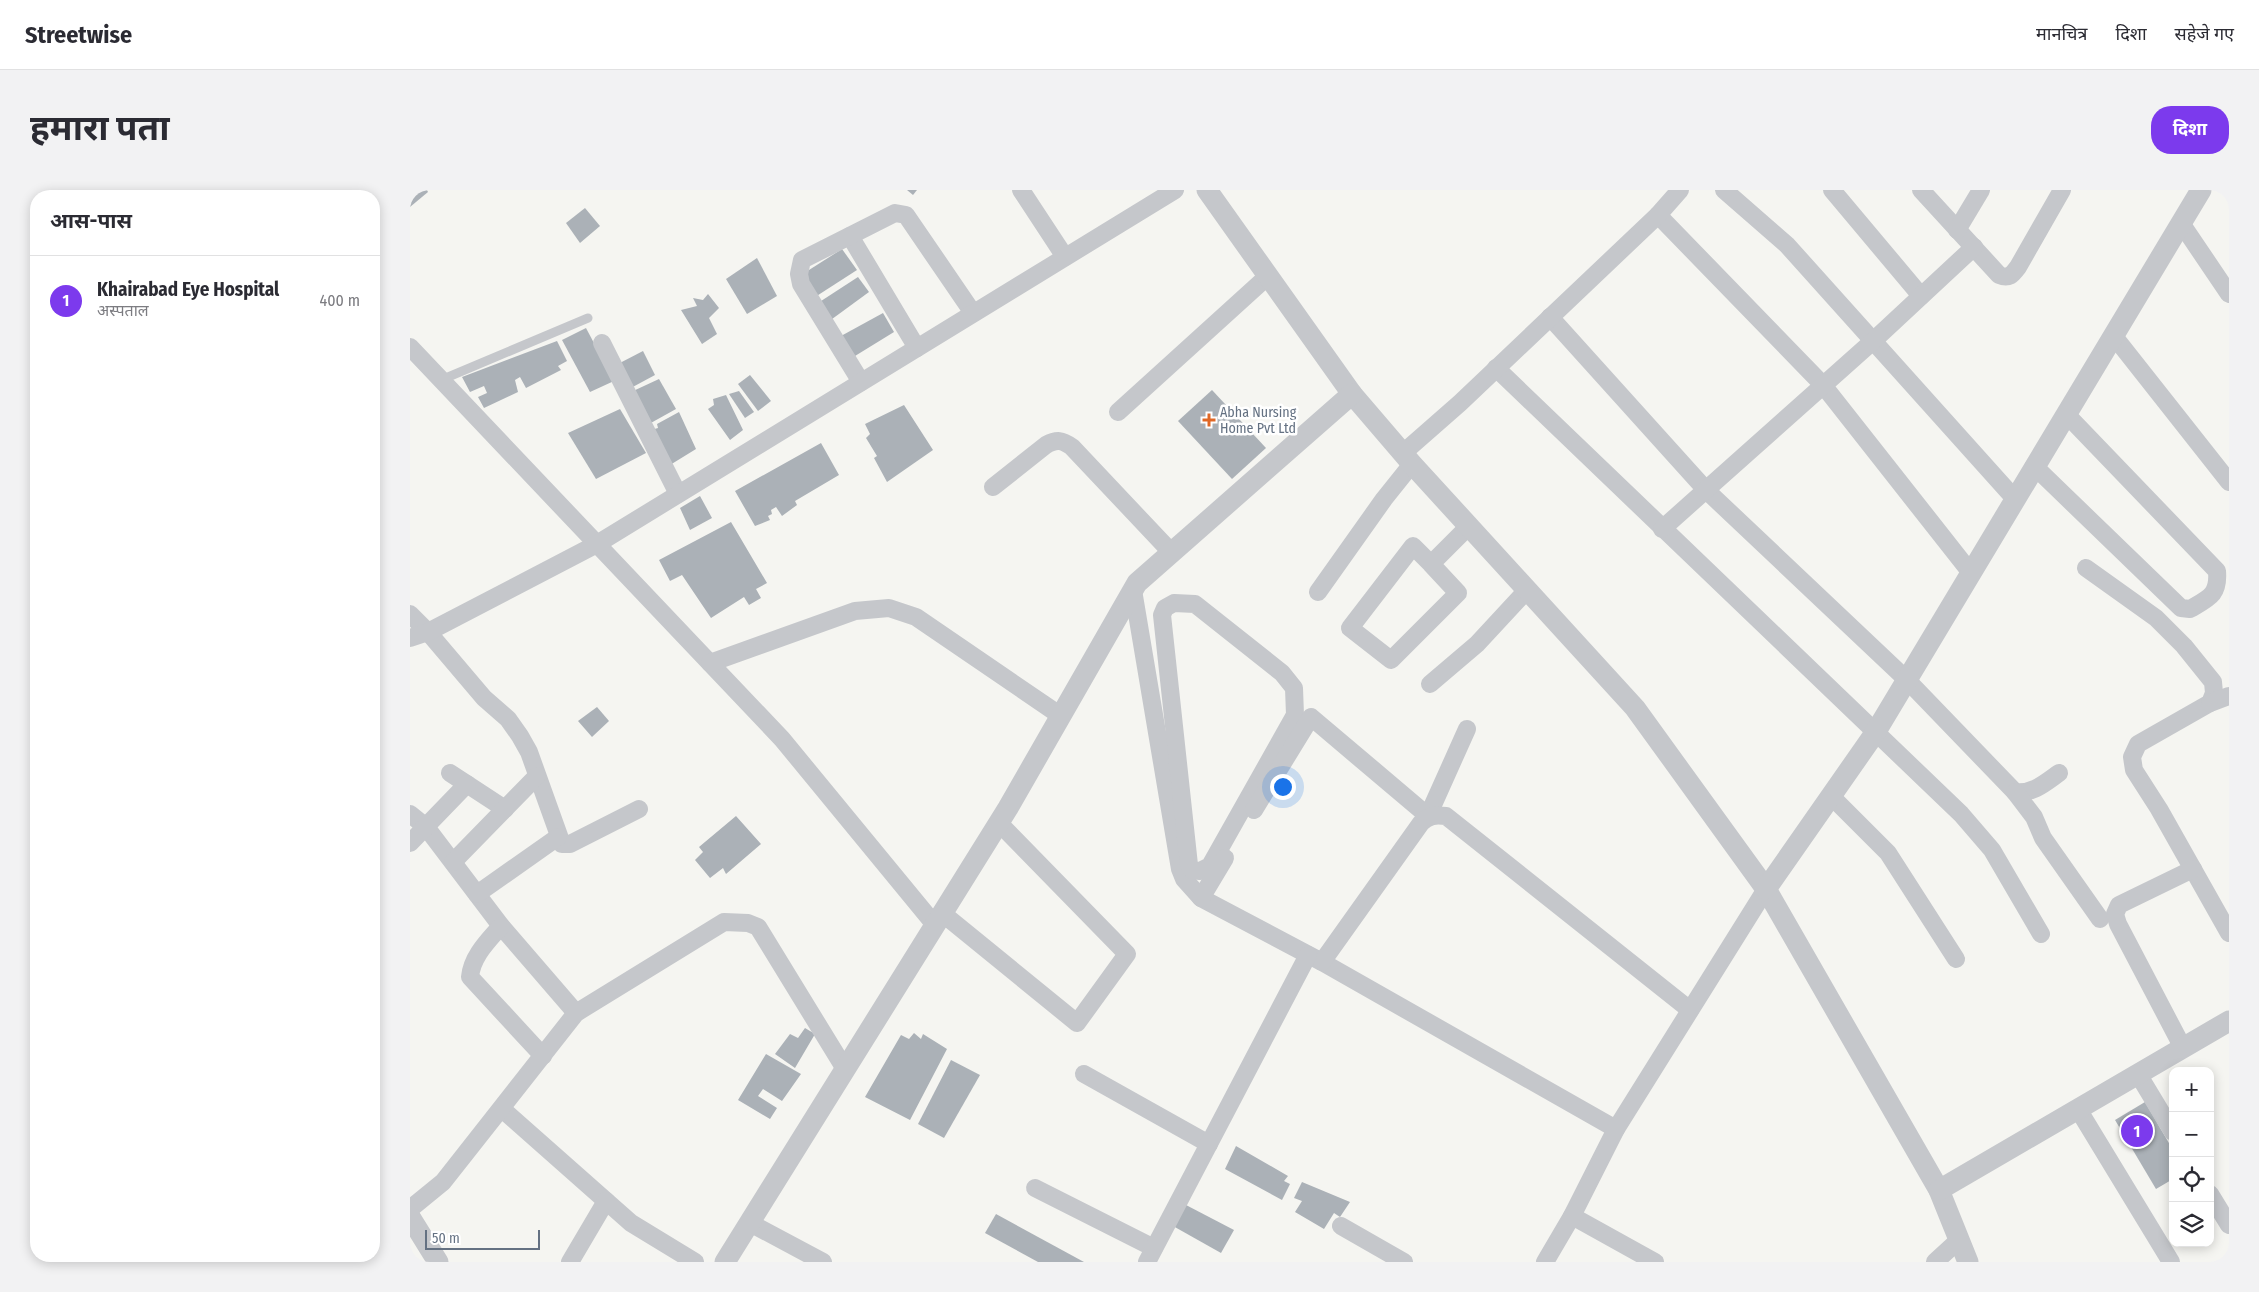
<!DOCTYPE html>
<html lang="hi">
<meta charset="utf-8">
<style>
:root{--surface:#fff;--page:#f2f2f3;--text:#2b2b33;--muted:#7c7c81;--line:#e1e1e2;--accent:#7c3aed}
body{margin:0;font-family:"Fira Sans Condensed","Noto Sans Devanagari",sans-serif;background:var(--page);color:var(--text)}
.controls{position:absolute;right:15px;bottom:15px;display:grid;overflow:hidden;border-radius:10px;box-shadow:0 2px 12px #0003}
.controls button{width:45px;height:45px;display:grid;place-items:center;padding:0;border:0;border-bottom:1px solid var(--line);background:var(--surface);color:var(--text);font:25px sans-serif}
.scale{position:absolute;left:15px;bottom:12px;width:115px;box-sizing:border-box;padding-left:5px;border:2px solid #647182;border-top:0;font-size:14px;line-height:18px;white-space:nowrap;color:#647182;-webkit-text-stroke:4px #fff;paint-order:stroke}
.you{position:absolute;left:872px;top:596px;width:18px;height:18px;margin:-12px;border:4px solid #fff;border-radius:50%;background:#1a73e8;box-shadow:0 0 0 8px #1a73e833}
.badge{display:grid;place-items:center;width:32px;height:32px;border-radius:50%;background:var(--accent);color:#fff;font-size:16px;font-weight:700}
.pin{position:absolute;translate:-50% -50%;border:2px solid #fff;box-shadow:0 1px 5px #0006}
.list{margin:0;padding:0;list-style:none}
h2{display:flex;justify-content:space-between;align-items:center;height:65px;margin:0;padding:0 20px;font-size:21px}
h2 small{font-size:16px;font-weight:400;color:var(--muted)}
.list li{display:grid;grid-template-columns:32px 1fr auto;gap:15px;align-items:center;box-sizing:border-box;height:90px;padding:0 20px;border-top:1px solid var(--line)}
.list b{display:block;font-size:19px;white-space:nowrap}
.list p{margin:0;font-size:16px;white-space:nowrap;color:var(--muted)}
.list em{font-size:16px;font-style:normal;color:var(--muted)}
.icon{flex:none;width:28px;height:28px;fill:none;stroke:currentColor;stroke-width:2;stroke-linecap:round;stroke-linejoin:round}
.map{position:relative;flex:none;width:1819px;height:1072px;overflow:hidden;border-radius:20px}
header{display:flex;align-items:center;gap:30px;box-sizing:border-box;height:70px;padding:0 25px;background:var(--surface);border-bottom:1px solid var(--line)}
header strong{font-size:24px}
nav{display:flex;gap:28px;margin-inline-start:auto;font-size:18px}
.intro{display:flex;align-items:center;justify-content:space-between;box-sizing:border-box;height:120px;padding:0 30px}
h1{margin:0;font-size:35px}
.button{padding:12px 22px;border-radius:20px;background:var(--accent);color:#fff;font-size:18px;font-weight:700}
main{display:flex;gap:30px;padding:0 30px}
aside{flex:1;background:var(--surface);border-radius:20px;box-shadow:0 2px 12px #0003}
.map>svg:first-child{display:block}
.building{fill:#abb1b7}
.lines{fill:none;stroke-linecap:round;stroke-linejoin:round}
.service{stroke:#c5c7cb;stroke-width:9}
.minor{stroke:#c5c7cb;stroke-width:18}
.tertiary{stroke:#c5c7cb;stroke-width:21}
.poi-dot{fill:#e06826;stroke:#fff;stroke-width:2}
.labels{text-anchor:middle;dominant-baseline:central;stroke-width:5;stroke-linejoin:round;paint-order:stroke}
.poi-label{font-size:14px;fill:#647182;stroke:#fff;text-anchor:start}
</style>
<header>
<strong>Streetwise</strong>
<nav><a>मानचित्र</a><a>दिशा</a><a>सहेजे गए</a></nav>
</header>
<div class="intro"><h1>हमारा पता</h1><a class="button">दिशा</a></div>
<main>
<aside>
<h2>आस-पास<small></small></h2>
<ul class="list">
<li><span class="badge">1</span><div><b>Khairabad Eye Hospital</b><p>अस्पताल</p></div><em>400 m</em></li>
</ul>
</aside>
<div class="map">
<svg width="1819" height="1072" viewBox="0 0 1819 1072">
<rect width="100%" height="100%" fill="#f5f5f1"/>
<g class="building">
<path d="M0,0H17L18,2L0,17Z"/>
<path d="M497,0H507L503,5Z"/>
<path d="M175,18L190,36L170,53L156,33Z"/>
<path d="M432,59L447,80L402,109L388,87Z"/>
<path d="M347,68L367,106L337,124L316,89Z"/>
<path d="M448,87L459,102L418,132L408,113Z"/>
<path d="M298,104L309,118L299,128L307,144L292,154L271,120L287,116L283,108L293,110Z"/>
<path d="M473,123L484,142L445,166L431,146Z"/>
<path d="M176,138L204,191L180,202L152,150Z"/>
<path d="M147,151L157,171L148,176L151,180L116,198L110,187L105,190L108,202L74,218L68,207L77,203L74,196L60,202L52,187Z"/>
<path d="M233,161L245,185L219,199L206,175Z"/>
<path d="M340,185L361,211L348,221L328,194Z"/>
<path d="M249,189L266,219L239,234L221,202Z"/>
<path d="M802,200L856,258L822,289L768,231Z"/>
<path d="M329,201L344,222L335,228L319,204Z"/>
<path d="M316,205L333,240L320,250L298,219L304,215L303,209Z"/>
<path d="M494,215L523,260L477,292L464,268L467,266L456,248L460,244L455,234Z"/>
<path d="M210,219L236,263L186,289L158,243Z"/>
<path d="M269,222L286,259L260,275L241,240L248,238L247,234Z"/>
<path d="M411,253L429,285L385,311L387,315L372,326L366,317L361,320L362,324L358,326L360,330L345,336L325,301Z"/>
<path d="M290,306L302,328L280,340L270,318Z"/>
<path d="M321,332L357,393L346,399L351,408L339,415L334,407L301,428L272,385L260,391L249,370Z"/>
<path d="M187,517L199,531L182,547L168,531Z"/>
<path d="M326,626L351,654L316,684L313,678L300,688L285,670L293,662L289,657Z"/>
<path d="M395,838L405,844L385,878L365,864L380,844L388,848Z"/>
<path d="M504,843L511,849L513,844L537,859L500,930L455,907L491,845L499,849Z"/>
<path d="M356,864L391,884L372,911L353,899L348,906L367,918L360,929L328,910Z"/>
<path d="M541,870L570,885L534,948L508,934Z"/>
<path d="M1735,912L1763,960V989L1746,999L1705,930Z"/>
<path d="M826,956L878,986L874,991L880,994L872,1010L815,979Z"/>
<path d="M892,992L940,1012L930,1027L924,1023L914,1039L885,1022L892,1011L884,1008Z"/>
<path d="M776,1015L824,1040L811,1063L763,1036Z"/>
<path d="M586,1024L674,1072H628L575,1043Z"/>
</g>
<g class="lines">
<path class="service" d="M31,190L178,128"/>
<g class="minor">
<path d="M611,0L655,67"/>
<path d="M1314,0L1377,55L1605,309"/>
<path d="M1422,0L1511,106"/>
<path d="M1511,0L1589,85C1599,89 1602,85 1608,77L1652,0"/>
<path d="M1248,25L1413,195L1561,383"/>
<path d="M1771,33L1819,104"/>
<path d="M1547,40L1571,0"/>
<path d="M440,46L507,158"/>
<path d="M1140,127L1296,300L1497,490L1605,602C1623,604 1635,593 1649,583"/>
<path d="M1703,145L1819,292"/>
<path d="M192,153L268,304"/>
<path d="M0,157L372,549L525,735"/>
<path d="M1086,178L1551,624L1582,660L1631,744"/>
<path d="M451,192L391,94L389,84L392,70L485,23L496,25L563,123"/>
<path d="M708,222L858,86"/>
<path d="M993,263L1050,213L1248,25L1270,0"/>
<path d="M1624,276L1771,418L1780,419C1799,408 1809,405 1807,381L1656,224"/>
<path d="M583,297L636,255C647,249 652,250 662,257L762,363"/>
<path d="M1252,339L1463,151L1564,57"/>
<path d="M1021,374L1003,356L940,438L981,470L1048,403L1021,374L1059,336"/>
<path d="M1676,378L1746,428L1774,456L1803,492L1804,503L1800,513L1728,554L1722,567L1724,580L1749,619L1819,743"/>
<path d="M723,400L770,679L774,689L791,708L912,772L1206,939"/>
<path d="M908,402L974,309L1002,274"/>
<path d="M764,413L785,414L872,483L884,498L885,525L800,676L790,681L782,680L779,675L752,425L755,418Z"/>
<path d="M0,424L18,442L74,508L98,529L110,546L119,562L152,654H160L229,619"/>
<path d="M0,448L18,442L187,354L765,0"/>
<path d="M300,473L445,421L479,418L506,427L651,526"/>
<path d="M1020,494L1067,454L1117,400"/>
<path d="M1800,513L1819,506"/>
<path d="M40,583L95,619"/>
<path d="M1605,602L1624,627L1633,648L1690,729"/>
<path d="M1421,606L1478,663L1546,769"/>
<path d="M844,620L901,527L1018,626L1057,539"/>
<path d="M0,624L16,637L91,736L166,823"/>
<path d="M0,653L57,594"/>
<path d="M43,672L127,586"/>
<path d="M67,704L148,647"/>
<path d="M791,708L815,668"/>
<path d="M532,723L667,833L717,764L589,633"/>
<path d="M91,736C78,751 62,766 60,787L133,866"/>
<path d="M912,772L1011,633C1019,625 1025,625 1036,626L1280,820"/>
<path d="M1773,858L1708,734L1705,724L1709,715L1783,679"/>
<path d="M674,884L799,954"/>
<path d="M1728,884L1763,942"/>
<path d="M92,919L221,1033L285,1072"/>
<path d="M1668,919L1761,1072"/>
<path d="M625,998L744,1058"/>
<path d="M1800,1004L1819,1035"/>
<path d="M0,1019L33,992L166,823L314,732L338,733L348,737L435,879"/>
<path d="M1162,1026L1245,1072"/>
<path d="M340,1033L413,1072"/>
<path d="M931,1036L994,1072"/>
<path d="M160,1072L196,1011"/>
<path d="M737,1072L898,765"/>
<path d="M1135,1072L1162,1026L1206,939L1356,699"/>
<path d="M1525,1072L1549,1050"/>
</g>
<g class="tertiary">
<path d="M797,0L942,204L1002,274L1225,518L1356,699L1529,1000L1558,1072"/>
<path d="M1356,699L1465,543L1791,0"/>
<path d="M1529,1000L1819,831"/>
<path d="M0,1027L28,1072"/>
<path d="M315,1072L598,618L727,393L942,204"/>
</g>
</g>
<path class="poi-dot" d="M796.5 222.5h5v5h5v5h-5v5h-5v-5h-5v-5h5z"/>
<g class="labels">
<g class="poi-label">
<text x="810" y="222">Abha Nursing<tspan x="810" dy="16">Home Pvt Ltd</tspan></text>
</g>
</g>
</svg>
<div class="controls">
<button>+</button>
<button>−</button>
<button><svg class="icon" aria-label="locate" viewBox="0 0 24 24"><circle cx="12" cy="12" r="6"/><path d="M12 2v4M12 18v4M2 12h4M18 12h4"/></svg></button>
<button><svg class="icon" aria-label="layers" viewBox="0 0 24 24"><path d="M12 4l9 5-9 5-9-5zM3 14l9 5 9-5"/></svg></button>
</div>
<div class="scale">50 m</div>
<div class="you"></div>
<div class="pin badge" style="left:1727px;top:941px">1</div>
</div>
</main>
